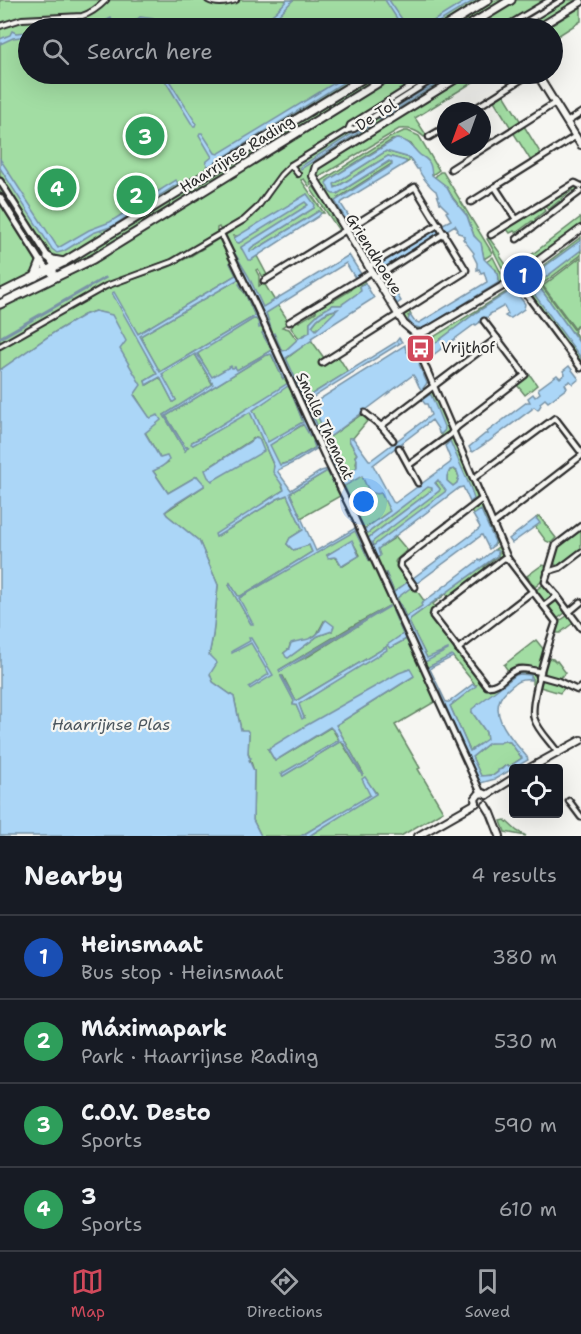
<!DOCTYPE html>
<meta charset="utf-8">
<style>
:root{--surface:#171b24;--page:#242831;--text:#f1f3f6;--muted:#9ea1a6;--line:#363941;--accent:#d1495b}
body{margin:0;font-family:"Shantell Sans",sans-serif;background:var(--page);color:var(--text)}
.controls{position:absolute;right:18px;bottom:18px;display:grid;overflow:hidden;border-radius:6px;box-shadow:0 6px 24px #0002}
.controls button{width:54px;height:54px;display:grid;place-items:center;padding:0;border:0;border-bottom:2px solid var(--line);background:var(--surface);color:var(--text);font:30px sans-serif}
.compass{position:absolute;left:437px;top:102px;width:54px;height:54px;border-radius:50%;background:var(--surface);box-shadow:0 6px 24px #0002;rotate:221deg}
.you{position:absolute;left:364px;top:502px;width:21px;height:21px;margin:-15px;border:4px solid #fff;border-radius:50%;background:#1a73e8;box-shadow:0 0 0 9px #1a73e833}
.badge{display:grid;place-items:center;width:39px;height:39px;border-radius:50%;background:var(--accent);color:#fff;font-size:20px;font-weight:700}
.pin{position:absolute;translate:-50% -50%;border:3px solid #fff;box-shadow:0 2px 6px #0006}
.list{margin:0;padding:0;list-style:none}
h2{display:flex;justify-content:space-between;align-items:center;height:78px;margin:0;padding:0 24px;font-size:26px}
h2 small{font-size:20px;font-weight:400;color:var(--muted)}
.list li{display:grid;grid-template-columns:39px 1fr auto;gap:18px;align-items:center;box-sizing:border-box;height:84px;padding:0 24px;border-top:2px solid var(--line)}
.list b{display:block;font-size:22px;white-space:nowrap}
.list p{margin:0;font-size:20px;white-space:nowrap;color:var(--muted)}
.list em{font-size:20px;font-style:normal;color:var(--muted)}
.icon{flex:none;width:33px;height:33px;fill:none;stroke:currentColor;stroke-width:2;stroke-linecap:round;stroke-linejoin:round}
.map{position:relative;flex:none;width:581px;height:836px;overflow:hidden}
.search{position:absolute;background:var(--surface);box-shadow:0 6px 24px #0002;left:18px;right:18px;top:18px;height:66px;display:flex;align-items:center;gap:15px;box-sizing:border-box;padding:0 21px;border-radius:33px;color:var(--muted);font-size:22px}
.sheet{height:414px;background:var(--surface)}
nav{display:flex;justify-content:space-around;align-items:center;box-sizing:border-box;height:84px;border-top:2px solid var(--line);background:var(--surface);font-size:16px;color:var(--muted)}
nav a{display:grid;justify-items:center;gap:3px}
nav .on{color:var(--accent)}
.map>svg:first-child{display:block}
.green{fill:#a2dda3;stroke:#668467;stroke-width:1.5;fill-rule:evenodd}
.water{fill:#abd6f7;stroke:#7892a5;stroke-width:1.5;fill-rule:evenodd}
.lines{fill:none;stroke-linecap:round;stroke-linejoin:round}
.pedestrian-casing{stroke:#2b2b2b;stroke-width:8}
.minor-casing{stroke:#2b2b2b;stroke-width:9}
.tertiary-casing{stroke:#2b2b2b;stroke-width:10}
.secondary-casing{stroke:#2b2b2b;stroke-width:11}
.pedestrian{stroke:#f6f6f2;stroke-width:4}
.minor{stroke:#f6f6f2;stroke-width:4.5}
.tertiary{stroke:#f6f6f2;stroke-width:6}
.secondary{stroke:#f6f6f2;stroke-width:7}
.labels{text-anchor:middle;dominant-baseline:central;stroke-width:4.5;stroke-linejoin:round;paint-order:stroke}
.street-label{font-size:15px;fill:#2b2b2b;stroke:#f6f6f2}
.poi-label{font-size:15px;fill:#2b2b2b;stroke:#f6f6f2;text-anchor:start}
.water-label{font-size:16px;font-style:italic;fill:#4b565e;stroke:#f6f6f2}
</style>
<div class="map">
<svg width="581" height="836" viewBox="0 0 581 836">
<rect width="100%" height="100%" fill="#f6f6f2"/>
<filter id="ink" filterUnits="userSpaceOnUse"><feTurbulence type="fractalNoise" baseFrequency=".0167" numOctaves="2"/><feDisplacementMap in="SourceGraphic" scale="12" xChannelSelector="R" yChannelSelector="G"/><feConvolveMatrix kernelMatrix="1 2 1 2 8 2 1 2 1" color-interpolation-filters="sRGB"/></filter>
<g filter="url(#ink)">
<g class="green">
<path d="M0,0H581L543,28H28V74H469L425,103L471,74H486L415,118L427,136L424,137C417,130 410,128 399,129L316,179L317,171L309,175L311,185L309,186L304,179L301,180L324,213H321L319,211L255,250L250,251V249L252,247L314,208L307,194L239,236H233L236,242L239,243L305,201L308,205L305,207L241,248L251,260L257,256L267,275L263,277L258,269L256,270L259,276V286L264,283L275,301L263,308L248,277L234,253L233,254L248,282L268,327L266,313L278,305L289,322L282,327L289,329L297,340L286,350L282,351L306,409L332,461V468L365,535L429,486L432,488V490L367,539L380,555L377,549L396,537L407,550L396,560L395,562L410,581L394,592L386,573L384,574L424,662L427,658L409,622L410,619L498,555L499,553L496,550H494L498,547L502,554L500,558L498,556L484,567L485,569L449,597L446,594L433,604L435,607L431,611V618L485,688C499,690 508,677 519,671L532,673L537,677L535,685L532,684V677L527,674L472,712L486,732L487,740L470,751L450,706L476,685H474V683L452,656L426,668L440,693L469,762L480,782L475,786L436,701L395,725L420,768L418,769L443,811L401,836H309L376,793L364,777L371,795L301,836H261L253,820L254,771L248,753L249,733L241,730L234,697L213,682L209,673V655L213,635L218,585L199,541L167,515L165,512L204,486L197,476L168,493L153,471L168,462L160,458L145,432L150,419L134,394L140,385L119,349L106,314L95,311L84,315L55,332L0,370ZM269,197L253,217L229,233L225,235L223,241L229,260L220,238L189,257L169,267L110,287L73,307L72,302L105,284L177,257L217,233V228L219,227L220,229L223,230L247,215L260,201ZM230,263L239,279L140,336L160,372L255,316L245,293L242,290L240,283L248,294L258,318V321L256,319H253L197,353L212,378L230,367L232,369L237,370L270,351L271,349L262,333L268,338L283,379L272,356L271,354L264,356L166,416L185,447H188L185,451L164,415L213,385L195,354L161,374L176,400L173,402L160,377L147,385L145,381L157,374L114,295L138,334L236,275ZM288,384V385L253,410L268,443L303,422L292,394L312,437L310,436L304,424L269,445L279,465L290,462L318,446L357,527L371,560H369L355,530L239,598L251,624L229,585L230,583L238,596H241L312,552L309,545L293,550L287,544L290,538L303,530L287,495L277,499L216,537L271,498L284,490L250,411L193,445L192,442L200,438ZM256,437L259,439L261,444L205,470ZM352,541L360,555L343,566L334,557L331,558L327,555ZM389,606L309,656L279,670L356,624ZM394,610L415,651L413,652L406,639L390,648L388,645L403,634L393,611ZM324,621L332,631L318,636L292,655L284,653L289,649L290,645L307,641L317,634ZM386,647V650L298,704L304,717L302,718L296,705L293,704L294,701L281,676H283L296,701ZM414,676L336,725L363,773L362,775L341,741L283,776L282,774L339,740L331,727L275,761L268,749Z"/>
<path d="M581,7V21L553,39L552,28H547Z"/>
<path d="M503,93L521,122L511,128L493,99Z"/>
<path d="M524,126L541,154L531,161L513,132Z"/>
<path d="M404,131H408L419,136L439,170L432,175L428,161L417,153L411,144L400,139L392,140L327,181L337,194L390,161L393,163L338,198L347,220L350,218L352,222L346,226L320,182L389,138Z"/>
<path d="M386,151L410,158L411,160L406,163V161L388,156L335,188L334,184Z"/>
<path d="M440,172H443L491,251L492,254L484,259L481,244L474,236L467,216L453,198L446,186L434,178Z"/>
<path d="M313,186L321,197L342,228L340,232L311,189Z"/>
<path d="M573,186H578L579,191L576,194L573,190L561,199L565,203L562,205L559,201L548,210L544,204Z"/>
<path d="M542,206L545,211L535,219L538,223L536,225L532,221L516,233L514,231L510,233L506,228Z"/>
<path d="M581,217V224L524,268L521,263Z"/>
<path d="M581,237V240L527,280L581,357V364L520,283Z"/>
<path d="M489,238L501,254L500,256L514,276L509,279L508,278C500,265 495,252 487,239Z"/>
<path d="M581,250V255L541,285L575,331L574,332L581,342V345L537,284Z"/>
<path d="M493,257L505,281L503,283L424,330C413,330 408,324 402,316L409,311L411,315L408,316L417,328L498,283L496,270L486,262Z"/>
<path d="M581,257V321L575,329L543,286Z"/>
<path d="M363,280L365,283L360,285L361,291L341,305H333L319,313L310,322V332L299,338L291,328L294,321L297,319L299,322L316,312L315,308L331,299L333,301L351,290L349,288Z"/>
<path d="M507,286L508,287L417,342L418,336Z"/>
<path d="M511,289L510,291L477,312L422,353L419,346Z"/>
<path d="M339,309L316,330L312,326C318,316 328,311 339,309Z"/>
<path d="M311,340L327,362L338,356L348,372L312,394L311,397L312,398L304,404L306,402L286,359Z"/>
<path d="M530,375L537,385L525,395L517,385Z"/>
<path d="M431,390L434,392L449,431V432L442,437L439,433L441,434L429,395L425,398L424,395Z"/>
<path d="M312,404L325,432L331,436L362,414L364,410L366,412L363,415L368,420L353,438H349L350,442L357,454L355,456L357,459L356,463L357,467L350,474L349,472L341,476L336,467V461L328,448L308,407Z"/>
<path d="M451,437H453L478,496L477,499L471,504L470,502L473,500L450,441L445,444L444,441Z"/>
<path d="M454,469L457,472L459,477L457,483L453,486L447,481V476L450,470Z"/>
<path d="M327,471L340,496L301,518L290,493Z"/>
<path d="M360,476H362L369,491L381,492L390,511L364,529L344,486Z"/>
<path d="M439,480L447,491L373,546L371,542L439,491L440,489L435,482Z"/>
<path d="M478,505H481L484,508L497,543L494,545L495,541L481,511L473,515L471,511Z"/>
<path d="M539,516L556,538L551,543L546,541L535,526L539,523L536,518Z"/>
<path d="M581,530V549L557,566L554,563L558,547Z"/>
<path d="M542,565L547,566L543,580L535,587L527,576Z"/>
<path d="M545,583L555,597L545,605L535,591Z"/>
<path d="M413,585L425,602L422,604V606L406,617L397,598Z"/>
<path d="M556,599L566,612L556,620L546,606Z"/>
<path d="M567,616L573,623L560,633H554L558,622Z"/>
<path d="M536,640L544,650L539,668L518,667L509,672L504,665Z"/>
<path d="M547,658L553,659L556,662L557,661L566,673L558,679L544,674L543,672Z"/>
<path d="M543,678L565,687L560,693L540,687Z"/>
<path d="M504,741L510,742L522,758L510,766H505L494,775L481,776L472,757L489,743Z"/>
<path d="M505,820L517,831L526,836L505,832L501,821Z"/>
</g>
<g class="water">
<path d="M287,0H293L271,23L262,28H239C261,24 273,17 287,0Z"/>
<path d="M385,0H389L408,28H403Z"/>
<path d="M467,0H475L429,28H422Z"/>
<path d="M140,17L223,28H176L145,25V28H140L136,20Z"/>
<path d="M111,18L114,24L111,25L87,28H55L103,22Z"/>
<path d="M12,31L16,33L28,32V36L13,38L0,44V39L10,35Z"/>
<path d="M161,74H165L196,123L195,126H193Z"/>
<path d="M349,74H357L208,167L206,162L212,157L199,135L200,133H202L215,153L218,154Z"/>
<path d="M449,74H453L380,120L379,118Z"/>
<path d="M372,121L374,123L301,169L300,167Z"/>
<path d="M396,139C410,140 411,147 420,155C423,157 426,158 428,161C432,165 431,171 432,175L446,186L453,199L467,216L474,236L481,243L484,259L498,273L499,280L498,283L423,329L413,326L408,320L410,315L414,321L419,323L487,282L484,272L481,273L479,269L477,270V263L473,255L474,253L463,239L465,238L462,234L458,233L457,231L458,230L455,225L381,271L377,269V264L441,225L451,220L446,212L448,211L440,203L436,191C432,189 419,174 419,169H417L410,158L386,151L334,184L335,188L337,187L388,156L406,161V163L342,202L341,204L350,218L346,220L335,201L392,165V163L389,161L337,194H333L330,192L326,183L330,179Z"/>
<path d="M0,159L58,248L89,230L110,222L176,180L178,184L113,226L93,233L64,251L57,253L52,249L0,168Z"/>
<path d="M307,194L315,205L314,208L252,247L250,249V251L255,250L319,211L321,213L319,216L251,260H248L241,247L305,207L308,205L305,202L239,243L236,242L234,238Z"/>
<path d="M358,232L375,259L371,262L354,234Z"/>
<path d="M581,240V250L537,284L581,345V358L526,283V280Z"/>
<path d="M234,252L249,277L263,307L349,255L361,274L355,278L346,263L266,313L271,328H269L248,282L233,254Z"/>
<path d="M232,262L240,277L239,279L140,336L160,372L255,316L245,293L239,284L240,283L248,294L262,327L259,328L258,321L256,319H253L197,354L212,377L231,366L232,368L235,367L237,370L270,351L271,349L262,333L264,331L286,377L283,379L272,355L271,354L264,356L166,416L185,447H188L185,451L164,415L213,384L195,354L162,374L176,400L173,402L160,377L146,385L145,381L157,374L112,293L114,292L138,334L236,275L230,263Z"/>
<path d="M385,275L401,301L397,304L381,278Z"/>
<path d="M105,277L106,278L0,339V337Z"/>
<path d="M365,283L374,298L311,338L312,340L286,358L306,401L303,404L271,333H274L282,351L286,350L299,338L310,332V322L319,313L333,305H341L361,291L360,286ZM338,309L316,330L312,326C318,316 327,311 338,309Z"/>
<path d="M510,291L516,292L525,304L524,309L511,318H508L505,316L508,314L504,306L490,314V315L476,325L475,324L425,361L419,365L427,383L422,390C418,388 417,379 413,375L331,436L328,435L325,432L312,404L405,345C405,352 409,355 415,356L422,353L477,312Z"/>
<path d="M95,311L112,315L126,341L120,349L141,385L134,395L150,418L158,415L161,420L145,433L160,458L167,456L169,460C165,465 158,469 153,471L168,493L197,476L204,484V486L172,506L165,512L167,515L199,541L218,585L213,635L209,655L217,663L210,674L213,682L234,697L241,730H247L249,733L248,753L249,757L251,758L249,760L254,771L253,820L261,836H0V370L55,332L84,315Z"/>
<path d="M399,338L402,342L312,398L310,397L312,394L396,342Z"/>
<path d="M569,366L579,379L573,384L570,381L565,384L567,388L548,402L545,399L540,403L541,405L538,410L534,407L532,408V409L488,442H486V443L473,452L471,451L469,447L485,434H488L487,432L527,402H530L528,398L533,394L535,397L540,393L538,389L557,375L560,378L565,374L563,371Z"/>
<path d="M288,383L292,389H290L288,386L253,410L268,442L303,422L292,394L294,393L313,435V437L310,436L303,424L270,445L280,465L290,462L315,448L313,442L315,441L318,448L297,461L278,470V472L291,490L321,471L329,469L345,503H344L327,471L290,493L316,551L357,527L372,558L369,560L355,531L239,598L253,624H251L229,585L230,583L238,596H241L312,552L309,545L293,550L287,544L290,538L303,530L287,495L277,499L216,537L215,534L284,490L283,486L273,472L274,466L250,412L193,445L191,444L192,442L200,438Z"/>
<path d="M429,395H431L445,429L444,431L441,434L439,433L438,429L432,420L373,465L393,502L395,503L450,463L451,461L445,446L450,441L471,489L474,499L470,502L463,487L459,488L378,549L380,556L376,558L367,539L432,490V488L428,487L365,535L357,519L359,518L365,529L390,511L381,493C369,497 366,484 362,476L344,486L356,512L354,513L332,468L330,457L326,454L306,409V408H309C317,425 325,441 334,458C337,463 338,470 341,476L349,472L350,473L357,467V459L355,457L357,454L350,442L349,438H353L369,460H371L431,415L427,404H425L422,400ZM454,469L457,471L459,477L457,483L453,486L447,481V476L450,470ZM438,480L446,491L373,546L372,542L439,491L440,489L435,483Z"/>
<path d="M257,437L259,439L264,451L212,481L208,477L205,470Z"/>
<path d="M481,510L495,542L494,545L489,549L482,535L397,598L406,617L422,606L421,604L479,560L480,561L494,550L498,551V555L410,619L409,622L427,658L448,649V650L425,662L385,579L384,574L386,573L394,592L479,529L480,527L473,515Z"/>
<path d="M536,518L540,523L512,543L509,539Z"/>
<path d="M352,540L359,556L342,566L337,558L334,557L328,558L327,555Z"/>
<path d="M389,606V607L280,672L279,670Z"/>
<path d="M395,610L415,651V653H413L406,639L390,648L387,645L403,634L393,611Z"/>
<path d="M326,620L334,626L332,631L318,636L288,658L286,657L284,653L289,649L291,643C301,639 311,642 319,632C322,628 322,624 326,620Z"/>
<path d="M249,638H251L273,675L250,689L249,687L269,674L251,643L232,653V651L250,641Z"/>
<path d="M386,647L387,650L299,704L304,718L302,719L296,705H293L294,701L281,677L282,676L296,701Z"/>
<path d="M452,655L453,657L432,667L430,669L446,702H449L473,684L476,686L450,706L470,751L487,739L486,732L472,712V709L516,675L520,674L531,675V680C518,679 516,682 506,691C484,712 513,740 527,757L528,760L495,779L481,783L476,777L440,693L426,668ZM504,741L510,742L522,758L510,766H505L502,769L498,770V772L494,775L481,776L472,757L489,743H499Z"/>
<path d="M410,669L414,676L336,725L363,774L362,775L344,744L341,741L283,776L281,774L339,740L336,733L330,727L275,761L268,749L307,725L399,673Z"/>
<path d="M365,777L376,794L309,836H301L370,795L362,779Z"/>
</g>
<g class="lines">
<defs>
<g id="pedestrian">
<path d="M208,0C217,5 227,3 236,0"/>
<path d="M0,26L22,19L82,16C92,13 99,7 106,0"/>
<path d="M503,28L550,0"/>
<path d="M516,28L562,0"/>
<path d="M348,130L350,125L431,74"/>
<path d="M291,165L298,174"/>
<path d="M0,346L106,286L172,262L244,220L257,208L281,175L291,165L348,130L354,129L441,74"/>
<path d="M547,572L560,568L581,552"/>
</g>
<g id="minor">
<path d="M471,111L530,74"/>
<path d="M567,122L581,113"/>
<path d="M429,137L446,127"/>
<path d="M451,169L555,103"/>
<path d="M0,181L52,263L54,267L55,278"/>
<path d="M495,187L516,219"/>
<path d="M0,197L41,262L55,278"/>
<path d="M471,202L576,136"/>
<path d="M221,234L256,306L328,463L354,516L481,793"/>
<path d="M491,235L575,183L581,186"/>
<path d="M517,239L581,191"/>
<path d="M368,267L439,224"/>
<path d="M375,278L445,233"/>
<path d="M515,279L581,368"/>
<path d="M264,281L415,187L466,270L465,272L322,363"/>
<path d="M289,322L371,272"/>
<path d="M416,334L415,339L420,354L508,559L556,622C550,639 529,703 534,718C538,731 550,741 558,753"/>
<path d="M365,413L381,426L393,440"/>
<path d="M381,426L497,338"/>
<path d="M399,448L418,483"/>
<path d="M409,465L450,435L457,427L525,375L484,321"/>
<path d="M474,478L555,418L581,452"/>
<path d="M493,524L581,456"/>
<path d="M508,559L504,558L434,612L433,616L487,686C500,687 505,674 516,670C524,667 534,671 541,672"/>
<path d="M415,587L400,566L401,561L482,499"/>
<path d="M557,596L581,628"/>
<path d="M544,606L557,596L545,582L556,545L581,526"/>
<path d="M569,612L581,602"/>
<path d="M458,649L533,591"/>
<path d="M540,676L558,681L577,690L581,687"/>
<path d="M569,801L581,817"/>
</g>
<g id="tertiary">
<path d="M538,28L581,2"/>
<path d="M464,74L316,166L313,176L404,324L416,334L422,333L432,328L508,283L581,229"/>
<path d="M537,74L581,145"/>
<path d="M530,768L581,740"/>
<path d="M487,795L514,778"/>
<path d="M476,803L475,799L479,794L483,793L487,795"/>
<path d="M486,805L491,813L500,836"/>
<path d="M418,836L476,803"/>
</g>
<g id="secondary">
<path d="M443,28L488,0"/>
<path d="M465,28L511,0"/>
<path d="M48,257L53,260L64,262"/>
<path d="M35,277L41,262"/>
<path d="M0,294L64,262L370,74"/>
<path d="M0,304L93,259L392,74"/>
</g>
</defs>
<use href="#pedestrian" class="pedestrian-casing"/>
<use href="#minor" class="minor-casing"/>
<use href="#tertiary" class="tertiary-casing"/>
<use href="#secondary" class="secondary-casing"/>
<use href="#pedestrian" class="pedestrian"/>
<use href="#minor" class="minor"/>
<use href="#tertiary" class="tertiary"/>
<use href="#secondary" class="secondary"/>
</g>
</g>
<defs>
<symbol id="bus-square" viewBox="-11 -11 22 22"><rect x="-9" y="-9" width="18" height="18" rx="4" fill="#d1495b" stroke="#f6f6f2"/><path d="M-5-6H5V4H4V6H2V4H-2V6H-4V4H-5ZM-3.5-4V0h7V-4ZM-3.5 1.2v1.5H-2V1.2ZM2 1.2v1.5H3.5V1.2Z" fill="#fff"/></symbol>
</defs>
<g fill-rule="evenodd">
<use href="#bus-square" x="404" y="332" width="33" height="33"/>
</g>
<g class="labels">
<g class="street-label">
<text transform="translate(376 115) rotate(-33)">De Tol</text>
<text transform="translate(237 154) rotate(-32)">Haarrijnse Rading</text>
<text transform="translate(374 254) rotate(58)">Griendhoeve</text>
<text transform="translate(325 426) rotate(65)">Smalle Themaat</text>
</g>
<g class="poi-label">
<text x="441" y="348">Vrijthof</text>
</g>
<g class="water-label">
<text x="111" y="724">Haarrijnse Plas</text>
</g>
</g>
</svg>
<div class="controls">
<button><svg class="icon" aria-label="locate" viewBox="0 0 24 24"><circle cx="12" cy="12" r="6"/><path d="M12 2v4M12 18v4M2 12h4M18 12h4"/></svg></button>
</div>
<svg class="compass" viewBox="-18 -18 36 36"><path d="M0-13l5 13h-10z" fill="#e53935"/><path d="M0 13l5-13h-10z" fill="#9ea1a6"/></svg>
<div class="you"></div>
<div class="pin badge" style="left:523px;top:275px;background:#1a4fb4">1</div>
<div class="pin badge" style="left:136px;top:195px;background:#2e9e5b">2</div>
<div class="pin badge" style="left:145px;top:136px;background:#2e9e5b">3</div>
<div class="pin badge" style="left:57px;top:188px;background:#2e9e5b">4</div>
<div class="search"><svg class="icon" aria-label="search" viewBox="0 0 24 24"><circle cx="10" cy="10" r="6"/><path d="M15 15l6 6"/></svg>Search here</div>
</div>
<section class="sheet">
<h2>Nearby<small>4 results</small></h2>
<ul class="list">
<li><span class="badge" style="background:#1a4fb4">1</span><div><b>Heinsmaat</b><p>Bus stop · Heinsmaat</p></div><em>380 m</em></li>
<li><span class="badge" style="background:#2e9e5b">2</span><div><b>Máximapark</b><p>Park · Haarrijnse Rading</p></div><em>530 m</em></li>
<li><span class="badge" style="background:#2e9e5b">3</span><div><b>C.O.V. Desto</b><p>Sports</p></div><em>590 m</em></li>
<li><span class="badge" style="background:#2e9e5b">4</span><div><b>3</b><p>Sports</p></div><em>610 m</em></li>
</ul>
</section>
<nav>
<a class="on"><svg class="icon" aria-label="map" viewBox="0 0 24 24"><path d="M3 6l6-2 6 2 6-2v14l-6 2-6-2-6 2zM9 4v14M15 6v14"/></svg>Map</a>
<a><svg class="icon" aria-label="directions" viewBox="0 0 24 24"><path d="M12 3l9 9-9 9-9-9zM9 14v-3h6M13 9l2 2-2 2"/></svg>Directions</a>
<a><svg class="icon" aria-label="saved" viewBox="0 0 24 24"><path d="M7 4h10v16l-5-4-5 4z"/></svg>Saved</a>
</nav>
